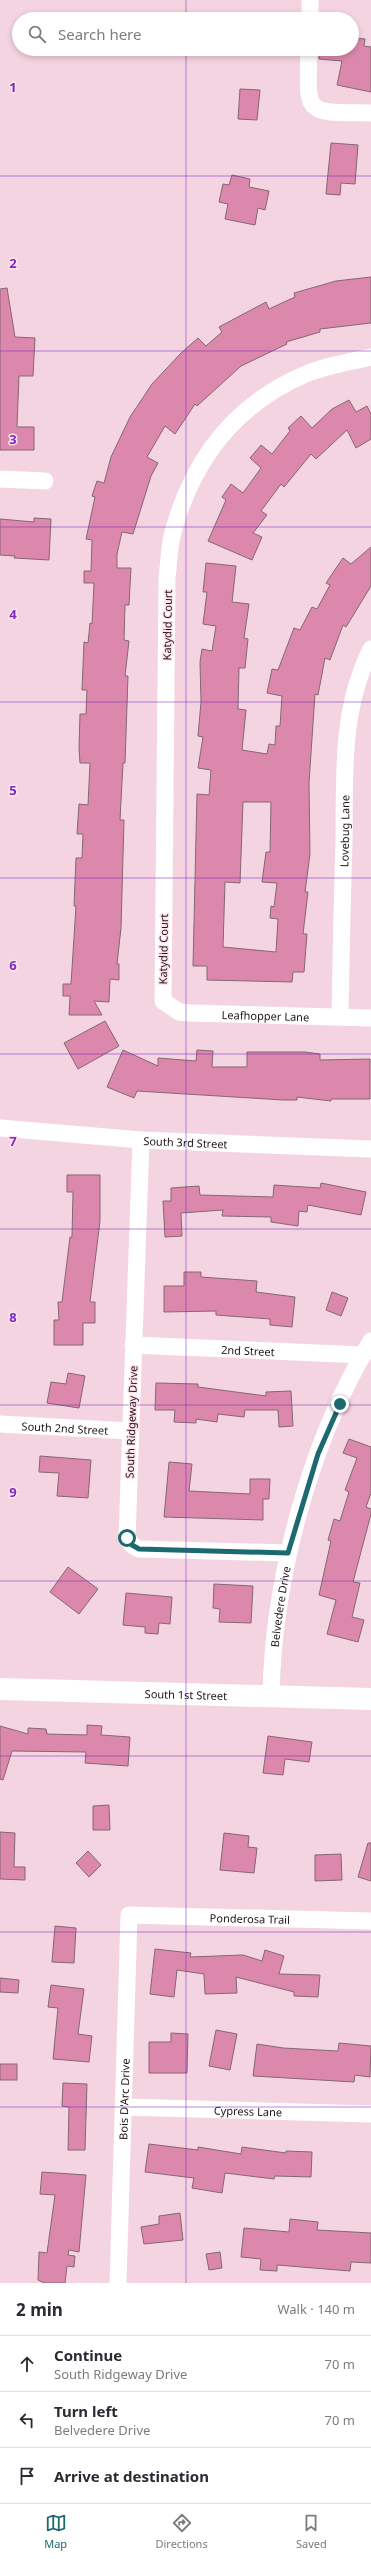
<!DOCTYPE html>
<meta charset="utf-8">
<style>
:root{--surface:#fff;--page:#f2f2f3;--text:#2b2b33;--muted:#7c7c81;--line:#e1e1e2;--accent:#1c696f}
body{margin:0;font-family:"Noto Sans",sans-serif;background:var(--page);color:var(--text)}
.stop{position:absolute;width:12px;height:12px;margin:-9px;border:3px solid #1c696f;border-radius:50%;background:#fff}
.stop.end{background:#1c696f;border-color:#fff;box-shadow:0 1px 4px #0008}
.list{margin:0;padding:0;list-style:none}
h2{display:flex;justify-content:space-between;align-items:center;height:52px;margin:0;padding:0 16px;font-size:17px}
h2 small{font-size:13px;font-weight:400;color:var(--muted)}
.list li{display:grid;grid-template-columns:26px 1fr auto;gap:12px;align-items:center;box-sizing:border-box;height:56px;padding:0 16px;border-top:1px solid var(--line)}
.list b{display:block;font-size:15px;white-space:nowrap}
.list p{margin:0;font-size:13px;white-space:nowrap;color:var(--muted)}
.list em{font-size:13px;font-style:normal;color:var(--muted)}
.icon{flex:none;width:22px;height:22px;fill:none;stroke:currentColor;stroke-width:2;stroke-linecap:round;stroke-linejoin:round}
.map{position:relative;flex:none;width:371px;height:2283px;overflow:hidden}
.search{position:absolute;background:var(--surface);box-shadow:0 2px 6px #0003;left:12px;right:12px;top:12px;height:44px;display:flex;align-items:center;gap:10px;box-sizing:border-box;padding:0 14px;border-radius:22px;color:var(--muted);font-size:15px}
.sheet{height:220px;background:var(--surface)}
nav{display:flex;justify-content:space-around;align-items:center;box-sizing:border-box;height:56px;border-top:1px solid var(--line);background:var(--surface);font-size:11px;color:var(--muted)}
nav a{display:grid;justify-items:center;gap:2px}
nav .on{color:var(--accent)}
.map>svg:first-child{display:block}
.building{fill:#dc88ad;stroke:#846773;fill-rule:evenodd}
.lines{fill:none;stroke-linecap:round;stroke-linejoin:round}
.street{stroke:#fff;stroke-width:17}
.secondary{stroke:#fff;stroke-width:22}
.route{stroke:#1c696f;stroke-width:5}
.grid{fill:none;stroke:#7b2cbf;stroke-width:1;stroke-opacity:0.55}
.labels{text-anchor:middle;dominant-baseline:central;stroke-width:3;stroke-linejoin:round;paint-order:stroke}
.street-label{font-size:11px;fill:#1f1418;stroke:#fee3ed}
.grid-label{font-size:13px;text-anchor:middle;font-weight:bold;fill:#7b2cbf;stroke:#fee3ed;stroke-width:3;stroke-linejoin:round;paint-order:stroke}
</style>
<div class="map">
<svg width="371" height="2283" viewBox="0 0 371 2283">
<rect width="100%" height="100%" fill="#f5d4e1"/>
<g class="building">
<path d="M352,38L365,39L364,46L371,47V92L337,85L342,61L319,59V49H352Z"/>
<path d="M240,89L260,90L257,120L238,119Z"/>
<path d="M331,143L358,145L355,184L341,183L340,195L326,194Z"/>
<path d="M232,175L250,179L249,187L269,191L265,210L258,208L255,225L225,219L228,204L219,202L223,184L229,185Z"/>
<path d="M371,277V323L320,329V332L286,342L287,344L241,366L197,406L195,404L175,434L165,426L147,457L158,463L151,476L133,534L122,532L117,554V568H131L129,605H125L124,640L129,641L125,676H128L125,763H123L120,820H124L121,928L117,964H119V980L110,979L109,1002L94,1001L102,1015H69L70,996H63V984H71L76,906H74L76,858H82L83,834H77L79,804L88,805L90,763H80L79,748L80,714H86L87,690H82L84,642L88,643L90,623L92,624L94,583H84V571H91L92,540L86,539L95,497L92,496L97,481L104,483L111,457L130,417L152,384L181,353L198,338L206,346L222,332L219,327L266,302L269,309L295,297L294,293L336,281Z"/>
<path d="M7,288L15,337L35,338L33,376H19L17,427H34V450H0V289Z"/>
<path d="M349,400L356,412L367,406L371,414V439L356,448L347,430L316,459L311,454L284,487L281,484L261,511L267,515L253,533L262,537L252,560L208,541L226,500L222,497L231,484L243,493L261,468L250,458L261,445L272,454L290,431L288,428L301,416L312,428L332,409Z"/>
<path d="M34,518L51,519L49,560L14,558L15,556L0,555V519L34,522Z"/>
<path d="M371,547V586L346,627L343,625L330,660L325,658L318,695L315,694L309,783L310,854L305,892H308L303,934H307L304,972H293L292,982L207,980V966H193L197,794L209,795L211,770L198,768L203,737L198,736L201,702L200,662L202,649L212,651L216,626L203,624L207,592H203L206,563L236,566L232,602L249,604L244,638L248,639L245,668H239L238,709L246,710L242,750L267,754L269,744L275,745L276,726H280L282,696L267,693L272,669L278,670L294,628L300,630L312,607L317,609L330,585L326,583L343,558L351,564ZM243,802H271L270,852H266L262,882L277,883L274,907L271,906L270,918L278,919L276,952L223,947L225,882L240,883Z"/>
<path d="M105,1021L119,1046L78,1069L64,1043Z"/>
<path d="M123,1050L158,1066V1058L196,1061L197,1050L213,1051L212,1067H247V1052H305L320,1054V1060L370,1059V1099H331V1101L297,1097V1100H283L137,1091L134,1098L107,1087Z"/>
<path d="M67,1175H100V1221L90,1302H95V1323H83V1345H54V1320H59L58,1302H62L70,1237H72L73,1192H67Z"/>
<path d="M321,1183L366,1192L361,1215L308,1205L307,1212L299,1211L298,1226L271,1222V1217L222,1216L223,1210L181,1213L182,1236L165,1237L163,1201H171V1188L199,1186L200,1195L273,1197L274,1185L320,1188Z"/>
<path d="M184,1272H201V1277L257,1281L256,1292L295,1297L292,1327L270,1325V1319L216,1315V1311L164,1312V1286H184Z"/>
<path d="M332,1292L348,1298L341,1316L326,1310Z"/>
<path d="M68,1373L85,1376L79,1408L47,1403L51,1382L66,1384Z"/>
<path d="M156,1383L198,1384V1387L266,1396V1392L291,1391L293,1426L279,1427L278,1410H245L244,1417L218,1414L217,1422L196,1419V1423L174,1422L175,1410H155Z"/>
<path d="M349,1439L371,1447V1493L366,1507L371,1509V1514L353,1582L360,1583L352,1617L364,1620L358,1642L327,1634L336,1600L319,1595L331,1541L328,1540L334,1519L340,1521L349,1492L345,1490L357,1458L343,1453Z"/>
<path d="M40,1456L91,1460L88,1498L57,1496L59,1473L39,1472Z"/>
<path d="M169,1462L192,1464L189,1491L250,1494V1479H270L269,1499H263V1520L164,1517Z"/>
<path d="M68,1567L98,1589L79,1614L50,1592Z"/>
<path d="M214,1584L253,1586L251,1623L219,1622L220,1609L213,1608Z"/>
<path d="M126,1593L172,1597L170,1624L159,1623L158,1634L145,1633V1627L123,1625Z"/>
<path d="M87,1725L102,1726L101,1735L130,1737L128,1766L85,1763L86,1752L12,1751L3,1780L0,1779V1726L28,1734V1728L46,1729L47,1734L87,1735Z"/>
<path d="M268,1736L312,1742L309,1762L285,1759L283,1775L263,1773Z"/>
<path d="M109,1805L110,1830H93V1806Z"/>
<path d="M0,1832L15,1833L14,1867H25V1880L0,1879Z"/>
<path d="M224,1833L249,1836L248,1847L257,1848L254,1873L220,1870Z"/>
<path d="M368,1843H371V1881L358,1877Z"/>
<path d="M88,1851L101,1865L89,1877L76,1863Z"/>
<path d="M341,1854L342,1880L315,1881V1855Z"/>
<path d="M55,1926L76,1928L74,1963L52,1962Z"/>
<path d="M155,1949L191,1953L190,1957L243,1955L262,1961L265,1950L284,1956L279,1974L320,1975L318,1997L294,1996V1992L236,1977L237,1993L205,1994L204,1974L177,1970L174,1997L150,1994Z"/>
<path d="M0,1978L19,1980L18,1993L0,1992Z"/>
<path d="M51,1985L84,1989L78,2034L92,2036L89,2062L53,2059L58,2008L48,2007Z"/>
<path d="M216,2030L237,2034L230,2070L209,2066Z"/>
<path d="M171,2033L188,2034L187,2073H149V2042H171Z"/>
<path d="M339,2043L371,2046L370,2077L355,2075L354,2082L253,2076L257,2044L283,2048L338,2051Z"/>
<rect x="0" y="2064" width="17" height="16"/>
<path d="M63,2083L87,2084L85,2150H68L69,2107L62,2106Z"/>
<path d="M149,2144L198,2150V2147L241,2154L242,2147L286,2153V2151L312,2152L311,2177L275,2176L274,2179L225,2173L222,2193L192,2188L194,2178L145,2172Z"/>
<path d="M42,2172L86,2175L79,2252L69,2250L68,2255L75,2256L74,2267L67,2266L65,2283H44L38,2280L39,2252L47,2253L55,2195L40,2194Z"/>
<path d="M180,2213L183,2240L144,2244L141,2227L159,2224V2216Z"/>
<path d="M290,2219L318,2222L317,2230L371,2233V2263L351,2262L350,2271L277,2265V2271L260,2270L261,2259L241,2257L244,2228L289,2232Z"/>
<path d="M220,2252L222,2268L209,2270L206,2254Z"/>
</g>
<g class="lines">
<g class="street">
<path d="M310,19V0"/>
<path d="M309,49C307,117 304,112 371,113"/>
<path id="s1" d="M371,357C350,362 327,365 306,374C235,404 193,459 173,532C169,546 169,563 167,578L163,1001L179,1012L189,1013L371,1018"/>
<path d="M0,479L45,481"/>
<path id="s2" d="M340,1017C341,959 342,901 344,843C345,776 340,711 371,649"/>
<path id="s3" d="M0,1128L141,1140L371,1149"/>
<path d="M141,1140L127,1538L132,1545L139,1549L288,1553"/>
<path id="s4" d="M133,1345L363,1355"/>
<path id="s5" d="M0,1424L130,1431"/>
<path id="s6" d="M271,1696C273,1580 310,1441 371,1341"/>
<path id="s7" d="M125,2107L371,2114"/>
<path id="s8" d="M118,2283L129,1915L371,1921"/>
</g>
<path class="secondary" id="s9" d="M0,1689L371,1699"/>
</g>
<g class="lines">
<path class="route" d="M127,1538L132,1545L139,1549L288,1553L318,1454L340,1404"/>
</g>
<path class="grid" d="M186,0V19M186,49V2283M0,176H371M0,351H371M0,527H371M0,702H371M0,878H371M0,1054H371M0,1229H371M0,1405H371M0,1581H371M0,1756H371M0,1932H371M0,2107H371"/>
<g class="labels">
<g class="street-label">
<text transform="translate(167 625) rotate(-89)">Katydid Court</text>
<text stroke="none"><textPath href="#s2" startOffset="186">Lovebug Lane</textPath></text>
<text transform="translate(163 949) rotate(-89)">Katydid Court</text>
<text stroke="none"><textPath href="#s1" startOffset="857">Leafhopper Lane</textPath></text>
<text stroke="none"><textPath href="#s3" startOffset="186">South 3rd Street</textPath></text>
<text stroke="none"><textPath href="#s4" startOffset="115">2nd Street</textPath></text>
<text transform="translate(131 1422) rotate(-88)">South Ridgeway Drive</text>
<text stroke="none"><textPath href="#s5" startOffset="65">South 2nd Street</textPath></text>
<text stroke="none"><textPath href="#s6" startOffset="90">Belvedere Drive</textPath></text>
<text stroke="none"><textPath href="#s9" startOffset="186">South 1st Street</textPath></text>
<text stroke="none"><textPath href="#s8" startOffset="489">Ponderosa Trail</textPath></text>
<text stroke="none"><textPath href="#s8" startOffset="184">Bois D'Arc Drive</textPath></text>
<text stroke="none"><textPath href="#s7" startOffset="123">Cypress Lane</textPath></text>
</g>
</g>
<g class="grid-label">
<text x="13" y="92">1</text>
<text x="13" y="268">2</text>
<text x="13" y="444">3</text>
<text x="13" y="619">4</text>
<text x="13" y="795">5</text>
<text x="13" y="970">6</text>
<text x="13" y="1146">7</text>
<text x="13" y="1322">8</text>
<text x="13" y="1497">9</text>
</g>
</svg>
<div class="stop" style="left:127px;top:1538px"></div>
<div class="stop end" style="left:340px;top:1404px"></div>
<div class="search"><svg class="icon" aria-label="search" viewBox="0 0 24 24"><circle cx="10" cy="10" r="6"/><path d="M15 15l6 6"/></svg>Search here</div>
</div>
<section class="sheet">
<h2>2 min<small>Walk · 140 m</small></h2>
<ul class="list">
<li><svg class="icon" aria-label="ahead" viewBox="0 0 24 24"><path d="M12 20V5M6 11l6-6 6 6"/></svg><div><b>Continue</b><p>South Ridgeway Drive</p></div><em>70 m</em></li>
<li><svg class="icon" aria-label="left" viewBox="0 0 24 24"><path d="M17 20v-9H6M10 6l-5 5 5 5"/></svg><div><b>Turn left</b><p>Belvedere Drive</p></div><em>70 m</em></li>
<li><svg class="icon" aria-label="arrive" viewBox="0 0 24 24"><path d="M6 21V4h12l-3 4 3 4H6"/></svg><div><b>Arrive at destination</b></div></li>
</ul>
</section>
<nav>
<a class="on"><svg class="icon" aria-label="map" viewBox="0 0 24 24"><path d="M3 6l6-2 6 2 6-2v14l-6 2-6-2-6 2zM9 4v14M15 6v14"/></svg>Map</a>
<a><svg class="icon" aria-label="directions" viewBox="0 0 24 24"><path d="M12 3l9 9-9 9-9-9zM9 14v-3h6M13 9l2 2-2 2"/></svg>Directions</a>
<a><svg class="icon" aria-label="saved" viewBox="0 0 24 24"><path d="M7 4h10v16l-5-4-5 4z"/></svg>Saved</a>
</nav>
